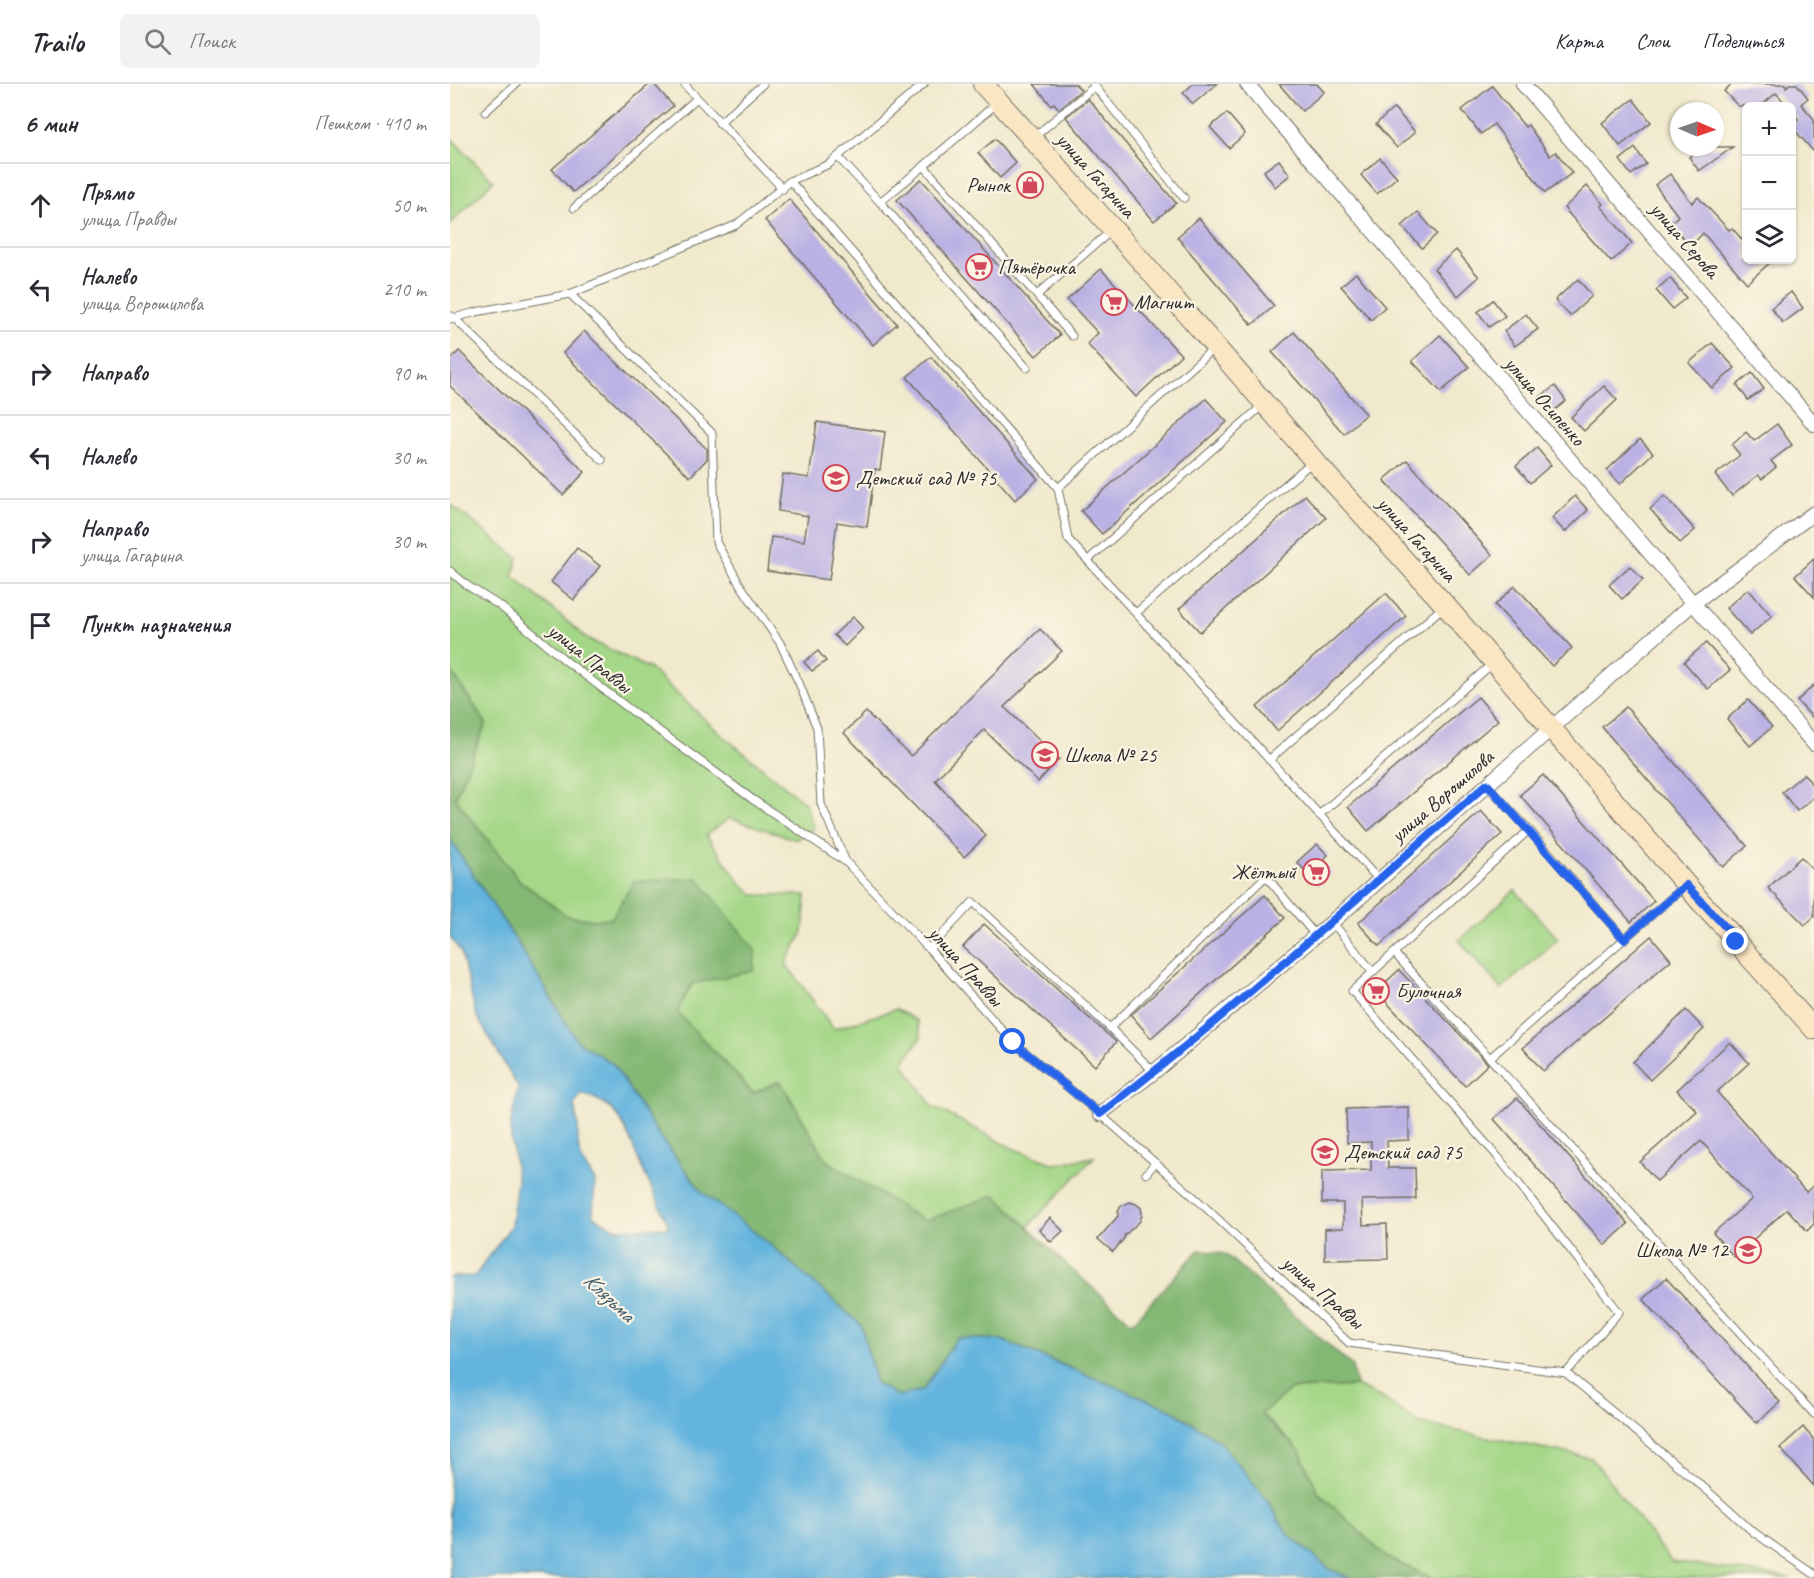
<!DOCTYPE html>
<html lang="ru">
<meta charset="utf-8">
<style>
:root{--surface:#fff;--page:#f2f2f3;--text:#2b2b33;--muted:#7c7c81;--line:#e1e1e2}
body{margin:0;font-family:Caveat,sans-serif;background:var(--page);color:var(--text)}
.controls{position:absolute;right:18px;top:18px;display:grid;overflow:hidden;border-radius:9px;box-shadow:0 2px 4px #0004}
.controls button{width:54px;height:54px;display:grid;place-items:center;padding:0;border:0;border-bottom:2px solid var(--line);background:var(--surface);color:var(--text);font:30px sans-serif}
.compass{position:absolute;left:1220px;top:18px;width:54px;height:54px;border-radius:50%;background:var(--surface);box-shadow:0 2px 4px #0004;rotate:92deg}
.stop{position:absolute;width:18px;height:18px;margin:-14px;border:4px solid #2563eb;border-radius:50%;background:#fff}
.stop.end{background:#2563eb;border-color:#fff;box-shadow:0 2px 6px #0008}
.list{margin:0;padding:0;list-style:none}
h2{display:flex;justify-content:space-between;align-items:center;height:78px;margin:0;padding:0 24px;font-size:26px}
h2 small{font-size:20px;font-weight:400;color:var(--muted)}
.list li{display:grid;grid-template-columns:39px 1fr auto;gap:18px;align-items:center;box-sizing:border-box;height:84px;padding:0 24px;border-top:2px solid var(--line)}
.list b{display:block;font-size:22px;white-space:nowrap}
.list p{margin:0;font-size:20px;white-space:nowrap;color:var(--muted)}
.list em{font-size:20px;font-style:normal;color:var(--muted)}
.icon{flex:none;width:33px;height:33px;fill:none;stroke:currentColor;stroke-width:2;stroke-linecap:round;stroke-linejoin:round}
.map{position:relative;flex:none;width:1364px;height:1494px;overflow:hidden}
header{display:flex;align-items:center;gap:36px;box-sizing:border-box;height:84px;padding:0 30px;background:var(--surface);border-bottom:2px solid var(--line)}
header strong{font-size:28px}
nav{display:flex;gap:33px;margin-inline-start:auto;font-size:21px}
.search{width:420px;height:54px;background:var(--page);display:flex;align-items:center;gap:15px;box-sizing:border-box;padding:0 21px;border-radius:9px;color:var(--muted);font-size:22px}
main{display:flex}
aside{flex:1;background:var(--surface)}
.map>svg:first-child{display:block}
.green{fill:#a4d787;stroke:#688159;stroke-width:1.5}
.forest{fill:#83b874;stroke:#577250;stroke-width:1.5}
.water{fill:#63b4de;stroke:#477084;stroke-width:1.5;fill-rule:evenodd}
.building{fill:#bab1e4}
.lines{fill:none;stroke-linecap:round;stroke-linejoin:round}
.service-casing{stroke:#706e63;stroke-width:9}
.minor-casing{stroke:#706e63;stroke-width:16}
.secondary-casing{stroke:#706e63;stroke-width:22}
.service{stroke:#fff;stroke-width:7}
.minor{stroke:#fff;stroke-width:14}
.secondary{stroke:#fbe6c4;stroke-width:20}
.route{stroke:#2563eb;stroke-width:8}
.labels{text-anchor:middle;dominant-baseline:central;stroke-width:4.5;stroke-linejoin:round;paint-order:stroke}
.street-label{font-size:21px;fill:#2b2b2b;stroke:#fcf5e5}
.poi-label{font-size:21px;fill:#2b2b2b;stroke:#fcf5e5;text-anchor:start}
.water-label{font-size:22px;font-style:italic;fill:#3f5b6a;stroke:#fcf5e5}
</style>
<header>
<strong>Trailo</strong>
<div class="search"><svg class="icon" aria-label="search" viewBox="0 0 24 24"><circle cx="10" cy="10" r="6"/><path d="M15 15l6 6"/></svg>Поиск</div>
<nav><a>Карта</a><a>Слои</a><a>Поделиться</a></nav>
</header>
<main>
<aside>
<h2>6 мин<small>Пешком · 410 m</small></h2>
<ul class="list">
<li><svg class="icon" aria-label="ahead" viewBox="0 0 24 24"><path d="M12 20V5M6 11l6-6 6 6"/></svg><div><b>Прямо</b><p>улица Правды</p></div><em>50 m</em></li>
<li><svg class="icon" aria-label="left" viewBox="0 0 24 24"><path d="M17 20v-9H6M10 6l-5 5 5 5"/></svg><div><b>Налево</b><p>улица Ворошилова</p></div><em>210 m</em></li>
<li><svg class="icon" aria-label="right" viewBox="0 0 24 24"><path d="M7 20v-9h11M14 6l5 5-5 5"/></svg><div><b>Направо</b></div><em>90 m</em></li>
<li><svg class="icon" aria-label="left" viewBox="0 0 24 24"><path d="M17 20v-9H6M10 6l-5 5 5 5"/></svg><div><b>Налево</b></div><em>30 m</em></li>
<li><svg class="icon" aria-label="right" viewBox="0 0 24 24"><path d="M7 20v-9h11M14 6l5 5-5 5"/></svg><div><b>Направо</b><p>улица Гагарина</p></div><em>30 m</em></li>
<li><svg class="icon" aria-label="arrive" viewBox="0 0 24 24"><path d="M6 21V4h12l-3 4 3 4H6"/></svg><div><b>Пункт назначения</b></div></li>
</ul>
</aside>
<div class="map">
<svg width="1364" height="1494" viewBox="0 0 1364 1494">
<rect width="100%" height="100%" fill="#fcf5e5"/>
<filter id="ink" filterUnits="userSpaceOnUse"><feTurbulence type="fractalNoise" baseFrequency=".0167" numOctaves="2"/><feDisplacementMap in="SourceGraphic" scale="12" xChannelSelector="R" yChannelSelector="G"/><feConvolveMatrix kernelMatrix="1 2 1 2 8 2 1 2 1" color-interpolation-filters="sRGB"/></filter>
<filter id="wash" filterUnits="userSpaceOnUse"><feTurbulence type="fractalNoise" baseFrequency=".008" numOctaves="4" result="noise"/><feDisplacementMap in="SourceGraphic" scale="24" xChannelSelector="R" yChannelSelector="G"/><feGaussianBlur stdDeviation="1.35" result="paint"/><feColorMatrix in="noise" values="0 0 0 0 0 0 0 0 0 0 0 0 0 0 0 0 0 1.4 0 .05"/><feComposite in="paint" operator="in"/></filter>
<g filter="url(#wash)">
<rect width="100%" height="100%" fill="#f1e9cc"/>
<g class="green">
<path d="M0,53L43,97L0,140Z"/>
<path d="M0,420L68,474L63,492L138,555L200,585L272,651L355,719L364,744L347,756L280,734L256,751L290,798L304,811H356L353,848L336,880L384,945L446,925L467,937L471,953L453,979L482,1022L562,1064L605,1080L644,1073L578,1143L545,1111L474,1138L377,1077L330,997L303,1009L227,928L242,900L162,835L145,836L117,832L70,797L5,714L36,639L0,586Z"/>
<path d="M1065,806L1108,855L1051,905L1009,856Z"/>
<path d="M906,1302L932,1314L968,1339L1142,1374L1221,1478L1341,1494H982L936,1473L868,1408L849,1366L811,1330L841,1305Z"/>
</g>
<path class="forest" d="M0,586L36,639L5,714L70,797L117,832L145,836L162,834L184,797L248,794L305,866L304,887L242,900L227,928L303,1009L330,997L377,1077L474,1137L545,1111L619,1183L682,1239L749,1166L775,1170L902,1282L906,1302L841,1305L811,1330L849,1366L868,1408L936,1473L982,1494H900L879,1485L837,1449L815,1413L768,1356L720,1325L552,1256L507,1254L473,1306L448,1312L426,1300L411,1241L316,1157L252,1108L210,1053L163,980L127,957L70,863L0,755Z"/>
<path class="water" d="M0,755L70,863L127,957L163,980L210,1053L252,1108L316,1157L411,1241L426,1300L448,1312L473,1306L507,1254L551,1256L720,1325L768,1356L815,1413L837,1449L879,1485L900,1494H0V1193L25,1192L61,1142L67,1097L60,1044L68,1003L26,931L11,868L0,853ZM131,1010C175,1020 177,1053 194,1088C202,1106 212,1124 219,1143L166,1145L143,1132L145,1097L131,1075L128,1062V1041L124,1021Z"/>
<g id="blocks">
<g class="building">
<path d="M200,0H204L223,22L123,108L102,85Z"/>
<path d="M584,0H625L631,6L609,25L604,19L601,21Z"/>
<path d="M743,0H767L743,20L733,9Z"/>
<path d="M829,0H867L874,8L852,27Z"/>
<path d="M1282,0H1336V3L1340,0H1347L1358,14L1351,20L1364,35V68L1341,42L1348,35L1341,27V22H1338L1326,9L1311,22H1288L1274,7Z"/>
<path d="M1042,2L1075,43L1078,41L1100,72L1106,68L1122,89L1095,109L1044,40L1031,50L1012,26Z"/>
<path d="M638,15L726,119L704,137L616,33Z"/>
<path d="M1183,15L1201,38L1170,62L1152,39Z"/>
<path d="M944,24L965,48L947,64L926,40Z"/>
<path d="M777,29L795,50L779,64L760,43Z"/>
<path d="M545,55L566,79L550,94L528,69Z"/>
<path d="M1254,63H1283L1249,87L1239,73Z"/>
<path d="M1185,64L1196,80L1181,91L1170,76Z"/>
<path d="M930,74L947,93L927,110L911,91Z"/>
<path d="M829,76L840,91L825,103L814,87Z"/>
<path d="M1220,90L1242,119L1248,113L1279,146L1282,144L1296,160V176H1323L1297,199L1253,149L1241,162L1220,140L1228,132L1205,101Z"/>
<path d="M471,95L610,251L586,272L447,116Z"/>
<path d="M1137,102L1153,120L1150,122L1182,159L1161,178L1114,124Z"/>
<path d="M339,115L447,240L423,261L315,136Z"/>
<path d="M968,128L987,150L972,164L952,142Z"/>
<path d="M749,134L824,222L802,241L727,153Z"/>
<path d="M1006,166L1029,193L1008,212L984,185Z"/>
<path d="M651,185L731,271L686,313L637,260L648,249L617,216Z"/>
<path d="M906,189L935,223L921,236L891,202Z"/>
<path d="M1220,194L1236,214L1222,225L1206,206Z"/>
<path d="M1128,195L1142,212L1120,232L1105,216Z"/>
<path d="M1341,208L1353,224L1333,239L1321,224Z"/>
<path d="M1043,216L1055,232L1039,243L1028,228Z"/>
<path d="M1076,230L1088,245L1065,262L1054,247Z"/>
<path d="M134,247L257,365V375L240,393L113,269Z"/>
<path d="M844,248L916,330L894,350L822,268Z"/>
<path d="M990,251L1019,283L991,308L962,277Z"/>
<path d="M1262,259L1285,284L1262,304L1239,279Z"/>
<path d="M9,267L135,388L113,411L0,302V276Z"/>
<path d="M481,273L588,395L565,416L457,293Z"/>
<path d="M1302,289L1314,305L1298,316L1287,301Z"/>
<path d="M1105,302L1116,317L1101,329L1090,313Z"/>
<path d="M1154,302L1167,316L1134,347L1121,333Z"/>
<path d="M756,315L777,338L652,450L631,427Z"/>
<path d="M367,338L435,348L430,386L425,385L417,443L387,438L379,496L317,487L321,453L354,457L358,432L328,427L333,390L359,394Z"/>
<path d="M1327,340L1342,361L1321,377L1326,383L1312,395L1308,391L1282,412L1265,391L1290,371L1282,361L1296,348L1304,357Z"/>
<path d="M1190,355L1203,369L1170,400L1157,386Z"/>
<path d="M1087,364L1101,381L1080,399L1066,382Z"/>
<path d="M957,376L1042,471L1020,491L934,396Z"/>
<path d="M855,411L876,434L750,548L729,525Z"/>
<path d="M1125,412L1138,426L1115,448L1102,434Z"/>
<path d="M1215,412L1245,446L1230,459L1200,425Z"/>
<path d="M127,464L150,482L124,516L101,498Z"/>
<path d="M1364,475V513L1345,492Z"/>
<path d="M1180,482L1193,496L1172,515L1159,501Z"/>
<path d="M1065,502L1122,564L1102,582L1045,521Z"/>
<path d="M1298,505L1322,532L1300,551L1276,524Z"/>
<path d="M936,509L956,532L827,647L807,623Z"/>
<path d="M403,533L413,544L395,562L384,551Z"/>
<path d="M590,545L612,567L554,623L609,675L588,698L534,646L485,696L536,752L514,773L394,649L416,628L461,672Z"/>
<path d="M1256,559L1280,586L1258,605L1234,578Z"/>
<path d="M368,567L376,577L362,587L354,578Z"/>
<path d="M1364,601V635L1347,617Z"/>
<path d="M1028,613L1048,636L918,747L898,723Z"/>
<path d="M1298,616L1322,643L1300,662L1277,635Z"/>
<path d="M1176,623L1297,762L1273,783L1152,643Z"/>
<path d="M1354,690L1364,703V713L1347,727L1332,708Z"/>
<path d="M1093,691L1204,817L1181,838L1070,711Z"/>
<path d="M1031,727L1052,750L929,862L908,839Z"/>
<path d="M867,760L878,771L871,778L881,789L868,801L847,778Z"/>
<path d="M1351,773L1364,787V833L1355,841L1318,804Z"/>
<path d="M815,811L835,834L701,954L681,931Z"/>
<path d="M534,840L666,958L645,982L513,863Z"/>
<path d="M1201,852L1221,876L1093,987L1073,964Z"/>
<path d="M949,886L1038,980L1015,1002L926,907Z"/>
<path d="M1236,926L1254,945L1200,996L1183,978Z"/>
<path d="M1280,958L1299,979L1267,1008L1356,1108L1364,1101V1140L1357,1147L1337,1125L1284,1173L1263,1149L1302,1115L1251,1057L1207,1097L1190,1078L1247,1027L1227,1006Z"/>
<path d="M1067,1014L1178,1140L1155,1161L1044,1035Z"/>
<path d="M959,1023V1056L937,1057L938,1084H965L966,1115L912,1116L913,1141L937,1140L938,1175L875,1176V1145L893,1144V1119H872V1087L921,1086V1058L897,1059L896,1025Z"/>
<path d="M680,1118L686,1120L691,1124L692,1131L690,1137L674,1152L675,1153L663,1168L648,1155L668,1132V1128L671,1122Z"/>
<path d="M600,1134L613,1147L601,1158L589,1146Z"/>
<path d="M1216,1194L1330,1318L1307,1339L1193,1215Z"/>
<path d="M1353,1343L1364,1356V1402L1330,1364Z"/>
</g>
</g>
</g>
<g filter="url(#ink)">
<use href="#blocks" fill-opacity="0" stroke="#706e63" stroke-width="1.5"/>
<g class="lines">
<defs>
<g id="service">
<path d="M234,0L333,105"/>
<path d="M643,0L734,114"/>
<path d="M547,19L474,82L622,252"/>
<path d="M35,28L66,0"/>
<path d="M269,39L313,0"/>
<path d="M584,53L645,2"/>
<path d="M388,73L430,118"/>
<path d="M474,82L430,118L577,284"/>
<path d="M340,97L608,404L618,455L928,795"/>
<path d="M124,124L247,14"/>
<path d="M120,210L262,349L266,458L289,499L330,559L349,599L367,644L371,720L396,778"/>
<path d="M587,211L662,146"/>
<path d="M2,232L152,376"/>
<path d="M0,235L26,228L120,210L286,141L340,97L379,80L474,0"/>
<path d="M608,404L764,264"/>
<path d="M638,476L814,320"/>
<path d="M0,487L18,502L50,522L116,577L178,624L302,715L396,778L479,865L563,958L650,1030L753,1121L899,1259L1116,1289"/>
<path d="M686,529L862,378"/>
<path d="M819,676L993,523"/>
<path d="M1037,701L1079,746L902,907L1048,1073L1169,1228L1116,1289L1259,1408L1302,1447L1364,1490"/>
<path d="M869,731L1042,580"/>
<path d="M1079,746L1174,855L1235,802"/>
<path d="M882,838L923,888"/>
<path d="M479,865L523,818L660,944L704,988"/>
<path d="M944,869L1364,1330"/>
<path d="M660,944L816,792L865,851"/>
<path d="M1040,974L1174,855"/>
<path d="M696,1090L705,1079"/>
</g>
<g id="minor">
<path d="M797,0L1364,660"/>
<path d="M1073,0L1364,340"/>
<path d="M650,1030L704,988L882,838L1242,520L1364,429"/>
</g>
<path id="secondary" d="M533,0L686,171L882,397L995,521L1251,818L1282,851L1286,858L1364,945"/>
</defs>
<use href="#service" class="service-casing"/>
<use href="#minor" class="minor-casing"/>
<use href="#secondary" class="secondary-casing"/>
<use href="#service" class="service"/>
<use href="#minor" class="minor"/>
<use href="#secondary" class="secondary"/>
</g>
</g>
<g class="lines" filter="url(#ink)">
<path class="route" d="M563,958L650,1030C784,927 909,812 1037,700L1174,855L1236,801L1282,850L1286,858"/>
</g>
<defs>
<symbol id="shop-ring" viewBox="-11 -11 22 22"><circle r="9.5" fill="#fcf5e5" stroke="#d1495b" stroke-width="1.5"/><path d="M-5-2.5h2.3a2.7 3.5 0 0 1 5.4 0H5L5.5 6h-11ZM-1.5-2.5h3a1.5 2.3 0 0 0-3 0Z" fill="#d1495b"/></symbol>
<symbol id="supermarket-ring" viewBox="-11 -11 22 22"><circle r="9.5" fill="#fcf5e5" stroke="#d1495b" stroke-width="1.5"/><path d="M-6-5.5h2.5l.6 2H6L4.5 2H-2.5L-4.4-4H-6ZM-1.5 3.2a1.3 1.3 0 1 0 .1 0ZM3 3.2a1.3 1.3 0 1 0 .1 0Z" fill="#d1495b"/></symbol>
<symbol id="school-ring" viewBox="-11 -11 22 22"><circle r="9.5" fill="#fcf5e5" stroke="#d1495b" stroke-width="1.5"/><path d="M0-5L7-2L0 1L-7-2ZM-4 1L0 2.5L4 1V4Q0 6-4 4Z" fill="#d1495b"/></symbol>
</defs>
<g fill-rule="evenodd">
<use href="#shop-ring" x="565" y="86" width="30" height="30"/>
<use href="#supermarket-ring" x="514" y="168" width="30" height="30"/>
<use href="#supermarket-ring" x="649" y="203" width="30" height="30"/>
<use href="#school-ring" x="371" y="379" width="30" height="30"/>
<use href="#school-ring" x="580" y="656" width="30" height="30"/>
<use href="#supermarket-ring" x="851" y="773" width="30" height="30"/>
<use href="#supermarket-ring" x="911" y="892" width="30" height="30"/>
<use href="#school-ring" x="860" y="1053" width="30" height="30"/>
<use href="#school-ring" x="1283" y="1151" width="30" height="30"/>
</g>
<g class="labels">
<g class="street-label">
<text transform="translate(646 91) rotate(48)">улица Гагарина</text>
<text transform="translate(1235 156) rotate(49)">улица Серова</text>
<text transform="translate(1095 317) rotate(49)">улица Осипенко</text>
<text transform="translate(967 455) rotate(48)">улица Гагарина</text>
<text transform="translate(140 574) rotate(38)">улица Правды</text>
<text transform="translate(992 712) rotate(-41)">улица Ворошилова</text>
<text transform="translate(516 882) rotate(48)">улица Правды</text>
<text transform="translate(873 1208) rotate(41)">улица Правды</text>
</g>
<g class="poi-label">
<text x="560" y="101" text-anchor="end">Рынок</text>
<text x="548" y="183">Пятёрочка</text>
<text x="684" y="218">Магнит</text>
<text x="406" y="394">Детский сад № 75</text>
<text x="614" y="671">Школа № 25</text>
<text x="846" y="788" text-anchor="end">Жёлтый</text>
<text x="946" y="907">Булочная</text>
<text x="894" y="1068">Детский сад 75</text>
<text x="1278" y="1166" text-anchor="end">Школа № 12</text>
</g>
<g class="water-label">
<text transform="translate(159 1213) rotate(43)">Клязьма</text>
</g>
</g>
</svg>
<div class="controls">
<button>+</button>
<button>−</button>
<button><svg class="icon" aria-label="layers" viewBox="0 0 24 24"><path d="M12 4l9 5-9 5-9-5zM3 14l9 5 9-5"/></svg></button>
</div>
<svg class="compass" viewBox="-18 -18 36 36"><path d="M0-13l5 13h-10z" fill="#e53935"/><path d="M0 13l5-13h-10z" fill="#7c7c81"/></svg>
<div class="stop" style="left:563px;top:958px"></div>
<div class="stop end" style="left:1286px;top:858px"></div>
</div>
</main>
